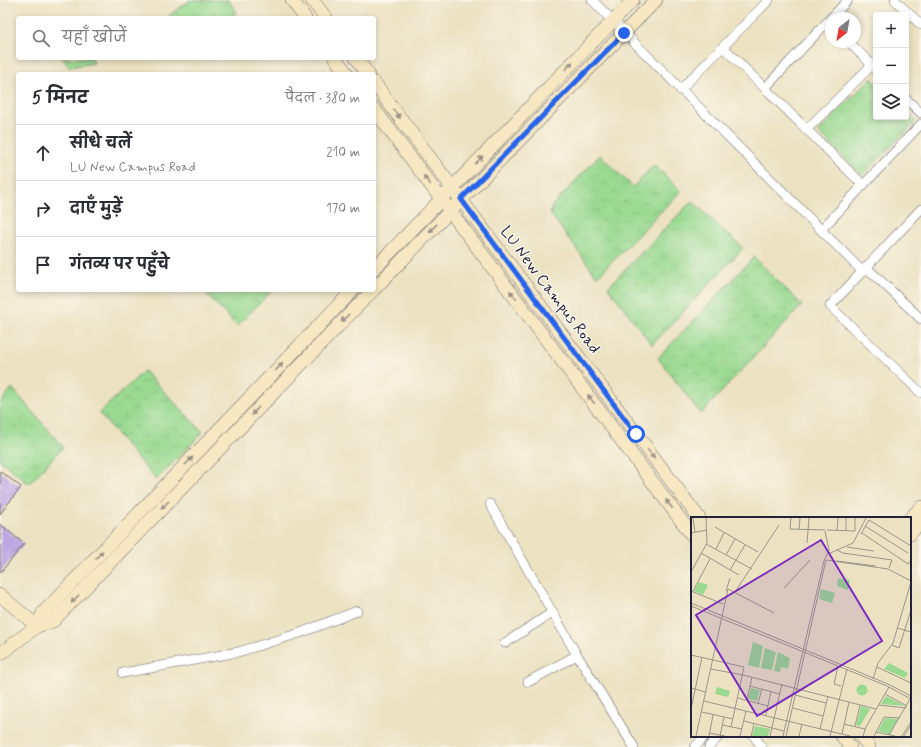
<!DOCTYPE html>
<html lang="hi">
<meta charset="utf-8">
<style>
:root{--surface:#fff;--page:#f7f7f7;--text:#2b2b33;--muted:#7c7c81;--line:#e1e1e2}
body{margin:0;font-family:Mynerve,"Playpen Sans Deva",sans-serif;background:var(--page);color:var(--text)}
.controls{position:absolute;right:12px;top:12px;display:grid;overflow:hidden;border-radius:4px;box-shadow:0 2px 6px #0003}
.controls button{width:36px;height:36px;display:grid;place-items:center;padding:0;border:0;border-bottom:1px solid var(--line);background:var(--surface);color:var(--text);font:20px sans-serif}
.compass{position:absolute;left:825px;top:12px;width:36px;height:36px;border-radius:50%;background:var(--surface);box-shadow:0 2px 6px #0003;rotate:211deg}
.stop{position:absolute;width:12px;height:12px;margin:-9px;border:3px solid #2563eb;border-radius:50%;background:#fff}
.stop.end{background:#2563eb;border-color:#fff;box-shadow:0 1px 4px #0008}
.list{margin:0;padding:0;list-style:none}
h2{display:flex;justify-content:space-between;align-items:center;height:52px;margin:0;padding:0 16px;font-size:17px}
h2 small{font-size:13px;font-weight:400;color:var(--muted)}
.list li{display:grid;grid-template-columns:26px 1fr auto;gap:12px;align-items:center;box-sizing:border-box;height:56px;padding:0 16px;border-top:1px solid var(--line)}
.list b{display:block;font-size:15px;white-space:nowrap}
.list p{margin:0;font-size:13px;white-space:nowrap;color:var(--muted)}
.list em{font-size:13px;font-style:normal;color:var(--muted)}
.icon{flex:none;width:22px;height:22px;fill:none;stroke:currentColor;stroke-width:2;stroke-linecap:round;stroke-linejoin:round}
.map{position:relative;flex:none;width:921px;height:747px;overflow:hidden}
.search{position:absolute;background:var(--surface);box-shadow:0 2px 6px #0003;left:16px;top:16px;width:360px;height:44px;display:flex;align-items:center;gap:10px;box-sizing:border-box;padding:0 14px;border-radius:4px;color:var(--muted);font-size:15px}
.panel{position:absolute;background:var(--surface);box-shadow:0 2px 6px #0003;left:16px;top:72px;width:360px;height:220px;border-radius:4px}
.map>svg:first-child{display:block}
.park{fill:url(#park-crowns);stroke:#5e7e66}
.building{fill:url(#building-hatch)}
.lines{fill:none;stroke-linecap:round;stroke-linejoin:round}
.street-casing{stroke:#69656a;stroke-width:10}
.secondary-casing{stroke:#69656a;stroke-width:14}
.street{stroke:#fff;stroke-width:9}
.secondary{stroke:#f7e8c3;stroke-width:13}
.oneway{fill:#978f86}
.route{stroke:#2563eb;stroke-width:5}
.labels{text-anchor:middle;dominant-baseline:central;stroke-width:3;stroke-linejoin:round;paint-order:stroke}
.street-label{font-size:16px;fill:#22223b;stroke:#fbf7ec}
.inset-road{fill:none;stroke:#9b958b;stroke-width:1}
.view{fill:#7b2cbf;fill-opacity:0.15;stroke:#7b2cbf;stroke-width:2}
.inset-edge{fill:none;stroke:#22223b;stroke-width:2}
</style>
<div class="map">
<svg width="921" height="747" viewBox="0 0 921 747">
<defs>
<pattern id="park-crowns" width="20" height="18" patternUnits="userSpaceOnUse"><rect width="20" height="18" fill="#99d990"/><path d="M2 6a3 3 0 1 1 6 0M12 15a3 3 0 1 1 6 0" fill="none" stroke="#84ba7d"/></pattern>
<pattern id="building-hatch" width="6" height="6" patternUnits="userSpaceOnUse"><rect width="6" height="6" fill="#c3ace8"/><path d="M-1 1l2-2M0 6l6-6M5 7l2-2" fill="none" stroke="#9e8cbd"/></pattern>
</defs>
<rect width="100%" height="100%" fill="#fbf7ec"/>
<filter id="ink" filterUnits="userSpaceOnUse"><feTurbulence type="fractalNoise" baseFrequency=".025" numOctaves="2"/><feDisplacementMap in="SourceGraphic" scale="8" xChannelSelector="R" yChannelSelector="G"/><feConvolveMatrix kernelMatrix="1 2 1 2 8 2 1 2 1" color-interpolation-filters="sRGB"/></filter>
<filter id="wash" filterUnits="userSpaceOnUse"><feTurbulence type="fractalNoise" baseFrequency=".012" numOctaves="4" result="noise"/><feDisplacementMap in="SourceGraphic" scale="16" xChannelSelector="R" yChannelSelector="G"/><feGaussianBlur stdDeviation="0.9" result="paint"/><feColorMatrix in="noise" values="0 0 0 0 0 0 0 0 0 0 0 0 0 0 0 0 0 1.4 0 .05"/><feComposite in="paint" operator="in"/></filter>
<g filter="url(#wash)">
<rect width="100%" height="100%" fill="#ece2c1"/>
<g class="park">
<path d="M190,0H228L237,12L229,18H166Z"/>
<path d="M62,58H92L94,63L69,67Z"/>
<path d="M871,78L876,83V117H906V112L916,122L862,175L818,132Z"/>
<path d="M600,155L633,187L654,165L681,191L597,277L550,213L553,205Z"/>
<path d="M692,201L743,248L652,345L608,287Z"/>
<path d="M754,257L802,305L701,414L658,358Z"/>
<path d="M210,290H273L237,326L206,294Z"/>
<path d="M144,371L203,432L156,480L99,413Z"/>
<path d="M12,388L63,447L29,484L0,460V403Z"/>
</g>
<g id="blocks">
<g class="building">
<path d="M0,471L21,487L0,514Z"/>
<path d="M0,524L24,544L0,573Z"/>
</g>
</g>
</g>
<g filter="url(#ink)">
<use href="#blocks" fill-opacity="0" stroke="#69656a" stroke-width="1"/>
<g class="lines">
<defs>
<g id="street">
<path d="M592,0L862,271"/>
<path d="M895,0L921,25"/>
<path d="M831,18L848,0"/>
<path d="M849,42L876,69"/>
<path d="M723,47L863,185"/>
<path d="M765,88L831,18"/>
<path d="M680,90L769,0"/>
<path d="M906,99L921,113"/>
<path d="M806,130L872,65"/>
<path d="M921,209L830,306L921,393"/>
<path d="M821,230L921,124"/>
<path d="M866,267L921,319"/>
<path d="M490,504L577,655L634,747"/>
<path d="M505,643L553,612"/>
<path d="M123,673L238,652L300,633L357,611"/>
<path d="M528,682L577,655"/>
<path d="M754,736L762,747"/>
<path d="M695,747L705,736"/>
<path d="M709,747L719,736"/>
</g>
<g id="secondary">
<path d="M292,0L305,18"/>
<path d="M312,0L326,18"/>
<path d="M335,58L347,74"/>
<path d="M356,58L368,74"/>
<path d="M374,83L699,518"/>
<path d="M374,109L692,535"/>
<path d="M374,269L633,0"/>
<path d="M374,289L656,0"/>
<path d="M910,519L921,507"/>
<path d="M910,534L921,522"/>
<path d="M0,595L37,626"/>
<path d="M37,626L43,613L353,290"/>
<path d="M0,654L37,626L53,621L373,290"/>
<path d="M842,736L850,747"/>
<path d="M861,736L869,747"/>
</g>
</defs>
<use href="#street" class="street-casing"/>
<use href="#secondary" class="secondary-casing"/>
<use href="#street" class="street"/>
<use href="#secondary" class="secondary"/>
</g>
<defs><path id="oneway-solid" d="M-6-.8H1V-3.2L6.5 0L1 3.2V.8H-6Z"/></defs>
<g class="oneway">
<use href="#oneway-solid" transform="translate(569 66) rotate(-46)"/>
<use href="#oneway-solid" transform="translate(397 114) rotate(53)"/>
<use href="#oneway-solid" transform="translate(479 160) rotate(-46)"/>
<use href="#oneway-solid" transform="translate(427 180) rotate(-127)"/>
<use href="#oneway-solid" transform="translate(433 228) rotate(134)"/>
<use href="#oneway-solid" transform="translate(513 295) rotate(-127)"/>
<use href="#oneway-solid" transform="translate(345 318) rotate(134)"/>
<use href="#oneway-solid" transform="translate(279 367) rotate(-46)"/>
<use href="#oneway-solid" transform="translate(591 399) rotate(-127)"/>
<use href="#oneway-solid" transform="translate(255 411) rotate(134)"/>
<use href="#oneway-solid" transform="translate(651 454) rotate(53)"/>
<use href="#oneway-solid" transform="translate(189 461) rotate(-46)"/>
<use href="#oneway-solid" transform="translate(669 504) rotate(-127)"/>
<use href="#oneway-solid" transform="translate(165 505) rotate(134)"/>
<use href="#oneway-solid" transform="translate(99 555) rotate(-46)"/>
<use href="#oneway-solid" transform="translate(75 599) rotate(134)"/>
</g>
</g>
<g class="lines" filter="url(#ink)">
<path class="route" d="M624,33L461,199L636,434"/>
</g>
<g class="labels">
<g class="street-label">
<text transform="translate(550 290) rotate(53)">LU New Campus Road</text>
</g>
</g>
<g transform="translate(691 517)">
<rect width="220" height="220" fill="#ece2c1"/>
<path d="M147,61L159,63L157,73L146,69ZM8,65L17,68L12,78L3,74ZM130,72L144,76L141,86L128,82ZM62,125L72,129L68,151L57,148ZM74,131L85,135L81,153L70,151ZM87,135L99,141L97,152L90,150L89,155L83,154ZM198,146L217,156L214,161L193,152ZM165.5 173a5.5 5.5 0 1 1 11 0a5.5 5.5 0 1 1-11 0ZM26,170L39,174L37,180L24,177ZM60,171L69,173L66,184L57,182ZM195,179L214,189L190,187ZM170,189L179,192L169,209L165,208ZM194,201L207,202L198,217L187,214ZM64,209L79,212L77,219H61Z" fill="#99d990"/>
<path class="inset-road" d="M2,1L4,15M100,1L99,12L134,13M174,9L217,36M24,10L67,35M108,13L109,1M136,13L164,14V1M146,13L147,1M155,14V1M0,16L16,13M171,16L217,47L220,43M170,17L178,3L220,29M116,26L118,1M15,27L61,52M156,30L183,34M25,32L33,16M146,33L152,36L201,43L198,51M10,36L48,58M137,37L162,26L175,1M35,38L44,22M135,43L197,52L220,64M146,44L185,49M39,53L54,28M0,55L16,26L15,1M93,71L119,43M0,74L32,87M2,74L19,42M35,74L39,61M44,75L88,8M0,86L197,167L220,179M0,89L196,169L220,182M206,111L220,115M201,128L208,131L220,93M0,138L53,150L40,210M147,149L143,167L150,169M186,150L220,166M20,152L52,158M52,158L185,192M182,162L187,146L202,126L220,65M59,169L89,177M0,171L15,175M194,177L216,189M104,178L135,186M47,181L77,189M56,183L61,160M13,184L159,219M67,186L71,172M188,188L215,191M102,191L132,199M0,192L11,140M11,195L42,202M75,198L80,174M53,204L93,214M153,207L174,212M31,208L51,212M164,209L169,188M129,212L137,179M185,215L204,219M18,216L34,219M151,217L158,185M198,218L219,182M5,219L37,72L83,96M18,219L22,198M29,219L33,200M49,219L55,194M60,219L63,207M79,219L91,167M92,219L133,44L138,33L134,14M95,219L135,43M108,219L111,207M139,219L156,152M172,219L175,210L198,170M183,219L193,200L209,201M211,219L220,205M213,219L220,208"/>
<path class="view" d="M130,23L191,124L66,199L5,98Z"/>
<rect width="220" height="220" class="inset-edge"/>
</g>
</svg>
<div class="controls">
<button>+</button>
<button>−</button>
<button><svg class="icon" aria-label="layers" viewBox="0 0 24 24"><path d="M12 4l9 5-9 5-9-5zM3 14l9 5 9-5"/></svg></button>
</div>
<svg class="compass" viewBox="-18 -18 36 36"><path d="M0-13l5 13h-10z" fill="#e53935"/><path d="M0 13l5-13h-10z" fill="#7c7c81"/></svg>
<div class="stop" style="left:636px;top:434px"></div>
<div class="stop end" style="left:624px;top:33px"></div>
<div class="search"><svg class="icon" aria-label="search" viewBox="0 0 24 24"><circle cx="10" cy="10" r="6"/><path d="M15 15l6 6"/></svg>यहाँ खोजें</div>
<section class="panel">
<h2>5 मिनट<small>पैदल · 380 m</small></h2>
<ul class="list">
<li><svg class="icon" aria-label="ahead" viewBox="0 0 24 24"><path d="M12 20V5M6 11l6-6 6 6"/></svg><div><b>सीधे चलें</b><p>LU New Campus Road</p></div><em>210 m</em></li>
<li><svg class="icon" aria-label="right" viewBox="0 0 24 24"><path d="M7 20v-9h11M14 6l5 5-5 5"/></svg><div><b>दाएँ मुड़ें</b></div><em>170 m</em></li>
<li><svg class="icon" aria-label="arrive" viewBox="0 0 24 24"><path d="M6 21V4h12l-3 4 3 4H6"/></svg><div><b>गंतव्य पर पहुँचे</b></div></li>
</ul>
</section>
</div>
